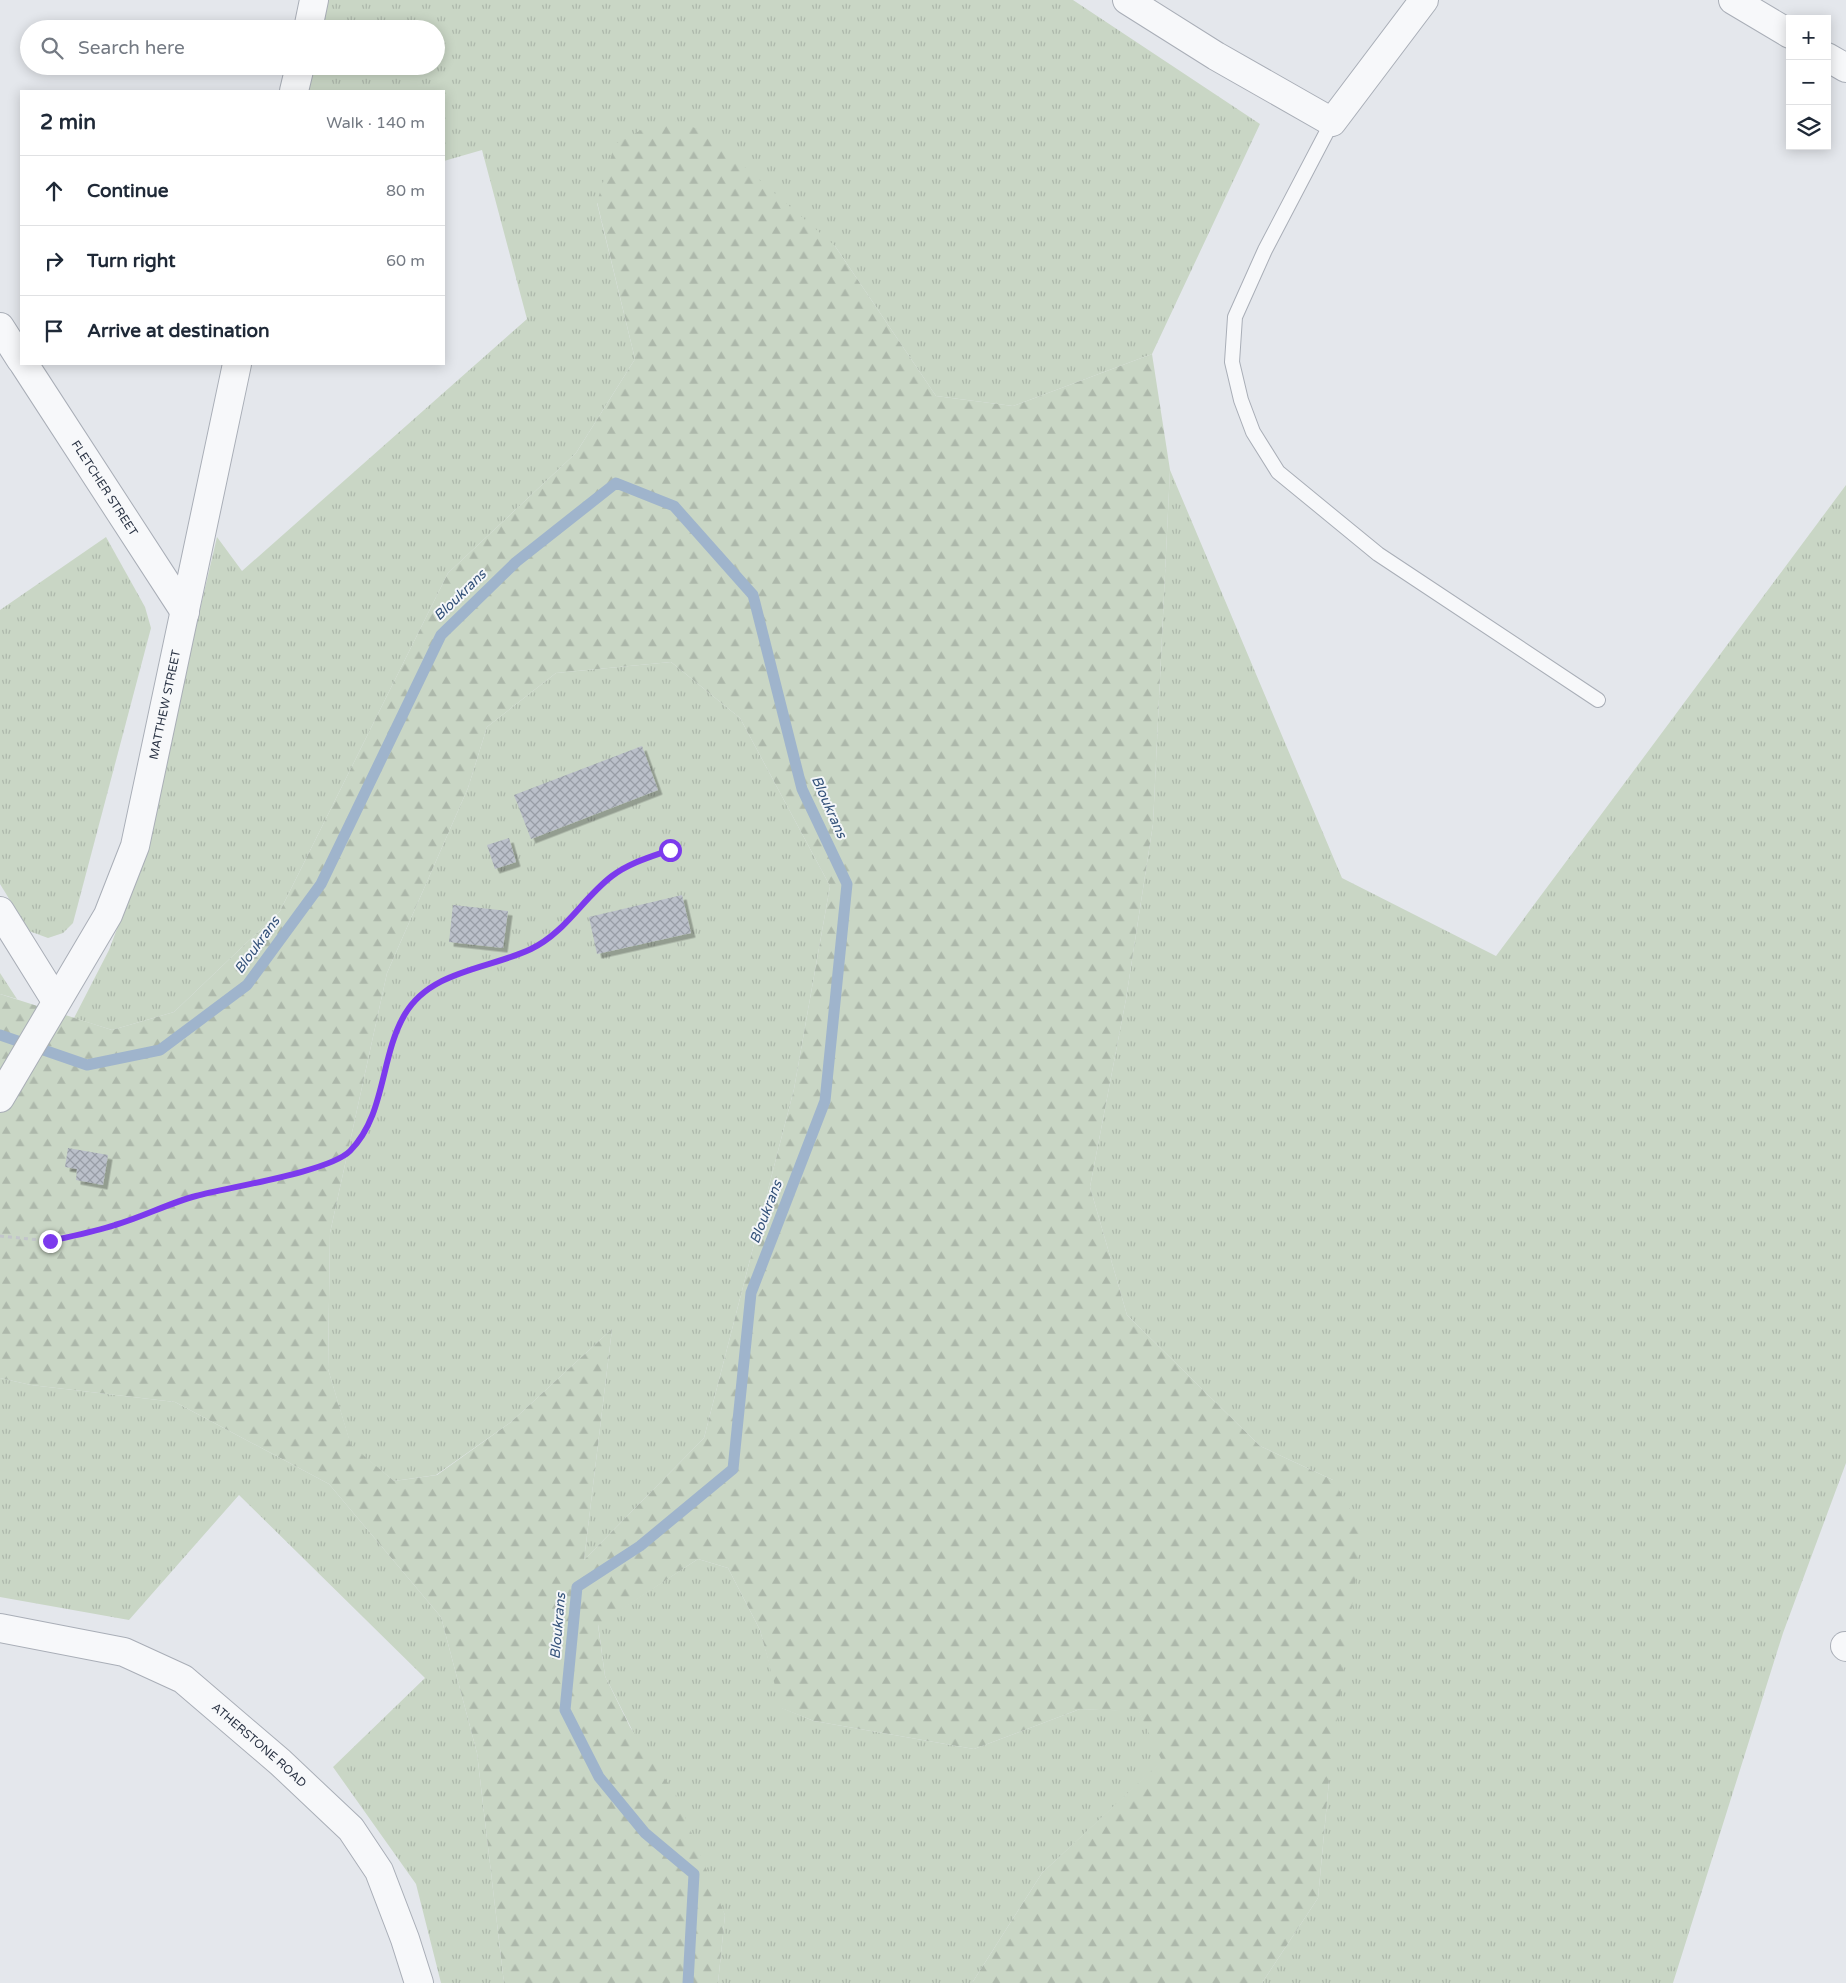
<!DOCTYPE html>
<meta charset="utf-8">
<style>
:root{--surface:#fff;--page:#f2f2f3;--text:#1f2937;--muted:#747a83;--line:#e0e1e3}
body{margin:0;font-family:"Varela Round",sans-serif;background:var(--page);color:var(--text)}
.controls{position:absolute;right:15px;top:15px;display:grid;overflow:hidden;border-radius:0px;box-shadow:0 2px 12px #0003}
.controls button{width:45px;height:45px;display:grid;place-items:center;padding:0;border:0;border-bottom:1px solid var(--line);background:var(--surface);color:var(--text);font:25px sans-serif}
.stop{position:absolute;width:15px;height:15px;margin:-11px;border:4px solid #7c3aed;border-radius:50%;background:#fff}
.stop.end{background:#7c3aed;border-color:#fff;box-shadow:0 1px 5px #0008}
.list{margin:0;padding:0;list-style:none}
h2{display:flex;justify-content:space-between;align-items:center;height:65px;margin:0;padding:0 20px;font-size:21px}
h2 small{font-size:16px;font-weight:400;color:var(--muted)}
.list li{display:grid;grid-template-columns:32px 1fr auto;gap:15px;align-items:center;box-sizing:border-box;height:70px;padding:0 20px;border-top:1px solid var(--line)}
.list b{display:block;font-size:19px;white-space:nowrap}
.list em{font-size:16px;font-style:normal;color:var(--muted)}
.icon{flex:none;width:28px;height:28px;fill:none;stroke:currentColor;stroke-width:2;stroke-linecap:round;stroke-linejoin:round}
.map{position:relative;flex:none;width:1846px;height:1983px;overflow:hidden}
.search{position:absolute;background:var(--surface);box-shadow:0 2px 12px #0003;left:20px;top:20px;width:425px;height:55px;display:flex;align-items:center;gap:12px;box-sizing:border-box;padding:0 18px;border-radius:28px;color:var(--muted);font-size:19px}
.panel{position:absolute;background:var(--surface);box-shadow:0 2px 12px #0003;left:20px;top:90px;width:425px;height:275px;border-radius:0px}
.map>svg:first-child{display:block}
.grass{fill:url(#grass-tufts)}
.forest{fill:url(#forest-firs);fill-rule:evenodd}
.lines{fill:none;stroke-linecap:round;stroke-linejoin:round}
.stream{stroke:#9fb4cc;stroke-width:11}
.building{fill:url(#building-cross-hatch);filter:url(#shadow)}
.service-casing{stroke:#a9aeb7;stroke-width:16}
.minor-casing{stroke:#a9aeb7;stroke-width:30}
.path{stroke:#c2c5cb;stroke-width:3;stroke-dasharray:4 4;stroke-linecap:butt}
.service{stroke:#f7f8fa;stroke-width:14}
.minor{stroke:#f7f8fa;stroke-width:28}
.route{stroke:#7c3aed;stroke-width:6}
.labels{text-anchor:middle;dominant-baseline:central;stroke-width:4;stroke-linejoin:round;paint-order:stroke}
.street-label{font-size:12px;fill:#2b3445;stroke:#f4f6f9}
.water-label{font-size:14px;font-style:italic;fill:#34527a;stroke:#f4f6f9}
</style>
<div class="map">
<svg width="1846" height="1983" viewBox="0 0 1846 1983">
<defs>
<pattern id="grass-tufts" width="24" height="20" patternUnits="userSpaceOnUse" patternTransform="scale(1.25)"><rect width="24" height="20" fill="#c9d6c5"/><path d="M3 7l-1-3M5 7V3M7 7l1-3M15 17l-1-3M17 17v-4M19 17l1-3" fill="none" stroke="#adb8ab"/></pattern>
<pattern id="forest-firs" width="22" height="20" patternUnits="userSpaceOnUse" patternTransform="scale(1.25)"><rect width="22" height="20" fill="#c9d6c5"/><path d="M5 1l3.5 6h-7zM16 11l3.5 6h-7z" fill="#adb8ab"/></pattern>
<pattern id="building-cross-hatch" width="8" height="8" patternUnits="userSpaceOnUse" patternTransform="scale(1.25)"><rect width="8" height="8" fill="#bbc0ca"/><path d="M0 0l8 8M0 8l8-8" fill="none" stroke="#989da6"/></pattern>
<filter id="shadow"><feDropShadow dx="4.5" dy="4.5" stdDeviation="0" flood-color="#0004"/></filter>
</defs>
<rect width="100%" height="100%" fill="#e4e7ec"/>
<g class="grass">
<path d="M327,0H1073L1260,124L1152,354L1013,406L936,396L835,246L597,203L635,359L576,453L448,573L280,911L174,1012L112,1030L74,1018L109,950L138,873L217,537L242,571L527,319L482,150L444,161V91H307L313,66H436V29H321Z"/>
<path d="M1170,470L1342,878L1496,956L1846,485V1463L1783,1633L1673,1983H1262L1318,1898L1329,1781L1333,1480L1260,1446L1127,1315L1090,1187L1126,999L1153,824Z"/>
<path d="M106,537L145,607L151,628L73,923L63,933L48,938L29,931L0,884V610Z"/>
<path d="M671,662L740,718L830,886L794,1089L704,1438L584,1560L612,1329L511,1422L436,1475L394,1481L351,1446L328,1369L330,1233L387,973L468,788L487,727L556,673Z"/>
<path d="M0,973L17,999L0,994Z"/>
<path d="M0,1378L31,1385L175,1402L329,1484L441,1617L477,1753L504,1983H441L416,1884L333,1767L425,1678L239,1495L129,1620L0,1597Z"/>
<path d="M698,1559L728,1568L760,1630L782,1708L814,1721L974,1749L1080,1709L1139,1711L1163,1761L1042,1873L972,1983H718L725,1915L605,1676L598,1624Z"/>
</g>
<path class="forest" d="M664,118L702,130L835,246L936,396L1013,406L1152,354L1170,470L1153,824L1126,999L1090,1187L1127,1315L1260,1446L1333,1480L1362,1530L1329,1781L1318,1898L1262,1983H972L1042,1873L1162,1761L1139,1712L1080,1709L974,1749L814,1721L781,1708L760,1630L728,1568L698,1559L598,1625L605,1676L630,1727L676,1795L725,1915L718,1983H504L477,1753L441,1617L329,1484L175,1402L31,1385L0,1378V994L112,1030L174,1012L280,911L448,573L576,453L635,359L597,202L615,144ZM671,662L740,718L830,886L794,1089L704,1438L584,1560L612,1329L511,1422L437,1475L394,1481L351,1445L328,1369L330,1233L387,973L468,788L487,727L556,673Z"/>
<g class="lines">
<path class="stream" d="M0,1035L87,1065L160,1050L247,985L321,884L441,635L516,562L616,483L674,506L753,595L802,789L847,884L825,1101L751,1293L733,1469L640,1546L577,1587L565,1710L599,1777L645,1833L694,1874L688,1983"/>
</g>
<g class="building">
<path d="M642,746L658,790L531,839L514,795Z"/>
<path d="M509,838L516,862L495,869L487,845Z"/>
<path d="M682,895L691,933L597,954L589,917Z"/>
<path d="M453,905L508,911L503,948L449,942Z"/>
<path d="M68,1148L108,1155L103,1185L76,1180L77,1169L65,1167Z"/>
</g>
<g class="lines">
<defs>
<path id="service" d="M1332,122L1265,250L1235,317L1232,362L1241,400L1253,432L1278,472L1378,554L1598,700"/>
<g id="minor">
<path d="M1127,0L1216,56L1332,122L1424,0"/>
<path d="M1733,0L1790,34"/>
<path d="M308,29L314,0"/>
<path d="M1827,57L1846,68"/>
<path d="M294,91L300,66"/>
<path d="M0,327L21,360"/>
<path id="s1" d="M24,364L185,612"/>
<path d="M0,911L56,1001"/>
<path id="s2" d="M0,1098L108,915L135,846L237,364"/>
<path id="s3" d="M0,1628L124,1652L183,1679L280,1762L351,1829L379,1871L405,1939L419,1983"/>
<path d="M1845,1646L1846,1647"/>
</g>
</defs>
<use href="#service" class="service-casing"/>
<use href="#minor" class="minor-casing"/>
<path class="path" d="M0,1236L50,1241L116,1225L195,1196L316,1169L349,1152L370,1122L392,1048L405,1014L421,993L444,980L532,949L554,934L612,876L632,863L670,850"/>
<use href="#service" class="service"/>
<use href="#minor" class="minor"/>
</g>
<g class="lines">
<path class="route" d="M50,1241C72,1236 94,1232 115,1225C143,1217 169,1203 196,1196C229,1187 329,1172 350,1151C386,1115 380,1056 405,1014C431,970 489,969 531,949C565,933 583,898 612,876C629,863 650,857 670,850"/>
</g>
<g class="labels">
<g class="street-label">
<text stroke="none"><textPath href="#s1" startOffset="148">FLETCHER STREET</textPath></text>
<text stroke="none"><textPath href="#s2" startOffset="431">MATTHEW STREET</textPath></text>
<text stroke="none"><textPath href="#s3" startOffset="292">ATHERSTONE ROAD</textPath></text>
</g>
<g class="water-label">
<text transform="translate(460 595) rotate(-44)">Bloukrans</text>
<text transform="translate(829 807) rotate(66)">Bloukrans</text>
<text transform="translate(257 945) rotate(-54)">Bloukrans</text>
<text transform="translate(766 1212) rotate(-69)">Bloukrans</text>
<text transform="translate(558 1626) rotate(-85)">Bloukrans</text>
</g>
</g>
</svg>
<div class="controls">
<button>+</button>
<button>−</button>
<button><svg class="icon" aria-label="layers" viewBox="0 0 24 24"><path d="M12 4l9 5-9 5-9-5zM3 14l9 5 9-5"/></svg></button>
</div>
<div class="stop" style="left:670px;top:850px"></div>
<div class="stop end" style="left:50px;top:1241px"></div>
<div class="search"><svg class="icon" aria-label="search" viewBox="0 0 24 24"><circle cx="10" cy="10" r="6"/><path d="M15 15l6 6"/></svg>Search here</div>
<section class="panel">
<h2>2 min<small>Walk · 140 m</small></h2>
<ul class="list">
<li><svg class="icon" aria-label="ahead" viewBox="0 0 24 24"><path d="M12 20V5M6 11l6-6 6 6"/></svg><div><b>Continue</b></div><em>80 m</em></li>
<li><svg class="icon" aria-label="right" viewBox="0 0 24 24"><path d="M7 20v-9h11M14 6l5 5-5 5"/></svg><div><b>Turn right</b></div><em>60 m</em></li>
<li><svg class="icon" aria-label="arrive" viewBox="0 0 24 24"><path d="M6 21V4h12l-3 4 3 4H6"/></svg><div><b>Arrive at destination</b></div></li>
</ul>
</section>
</div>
